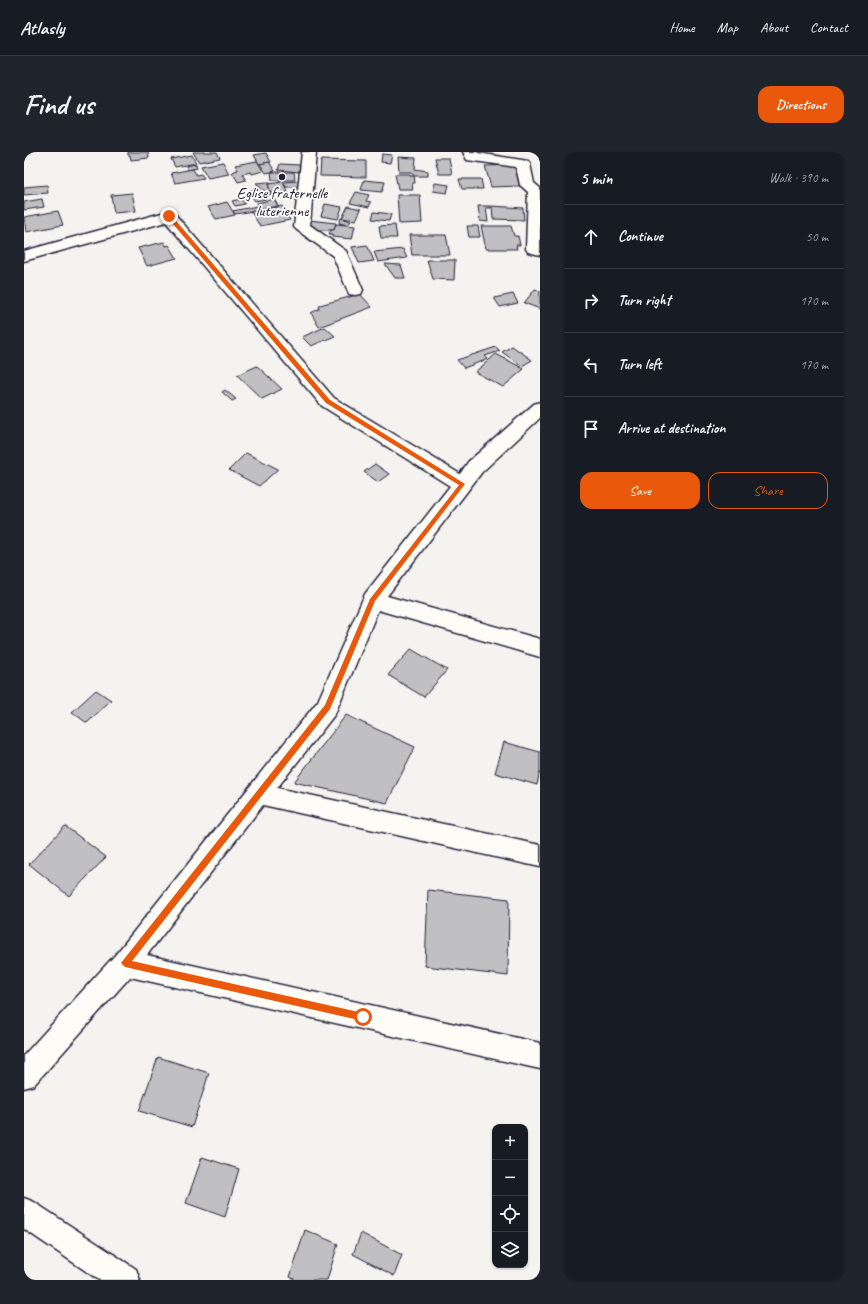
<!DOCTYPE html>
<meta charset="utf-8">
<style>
:root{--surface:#171b24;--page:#20242c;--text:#f1f3f6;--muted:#9ea1a6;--line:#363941;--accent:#ea580c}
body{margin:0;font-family:Caveat,sans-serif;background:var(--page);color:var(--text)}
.controls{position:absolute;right:12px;bottom:12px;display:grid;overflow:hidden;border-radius:8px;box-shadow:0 1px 3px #0004}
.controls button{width:36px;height:36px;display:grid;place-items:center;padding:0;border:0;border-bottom:1px solid var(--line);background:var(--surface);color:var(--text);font:20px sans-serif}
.stop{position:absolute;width:12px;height:12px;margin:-9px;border:3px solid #ea580c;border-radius:50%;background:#fff}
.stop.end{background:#ea580c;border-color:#fff;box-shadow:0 1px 4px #0008}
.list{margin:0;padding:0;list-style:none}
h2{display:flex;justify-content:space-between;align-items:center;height:52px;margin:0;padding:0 16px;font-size:17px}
h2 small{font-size:13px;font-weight:400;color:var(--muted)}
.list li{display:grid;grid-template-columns:26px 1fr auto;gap:12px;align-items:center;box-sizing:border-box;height:64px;padding:0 16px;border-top:1px solid var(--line)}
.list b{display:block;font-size:15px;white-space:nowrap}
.list em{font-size:13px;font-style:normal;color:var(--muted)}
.actions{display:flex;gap:8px;padding:12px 16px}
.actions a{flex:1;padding:9px 0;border:1px solid var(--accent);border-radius:12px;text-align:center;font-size:14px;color:var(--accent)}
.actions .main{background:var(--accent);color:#fff}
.icon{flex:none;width:22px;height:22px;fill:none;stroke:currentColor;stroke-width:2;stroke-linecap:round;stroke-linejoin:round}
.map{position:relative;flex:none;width:516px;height:1128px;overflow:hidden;border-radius:12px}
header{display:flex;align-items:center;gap:24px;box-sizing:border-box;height:56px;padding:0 20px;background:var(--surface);border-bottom:1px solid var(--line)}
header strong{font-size:19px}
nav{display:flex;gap:22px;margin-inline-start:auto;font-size:14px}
.intro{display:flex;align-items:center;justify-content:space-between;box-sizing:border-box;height:96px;padding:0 24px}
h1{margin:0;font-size:28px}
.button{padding:10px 18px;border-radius:12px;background:var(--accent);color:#fff;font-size:14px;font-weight:700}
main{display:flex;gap:24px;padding:0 24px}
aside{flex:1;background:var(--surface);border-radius:12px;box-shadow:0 1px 3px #0004}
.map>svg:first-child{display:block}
.building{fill:#c0bfc2;stroke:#22223b}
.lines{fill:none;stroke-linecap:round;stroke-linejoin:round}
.minor-casing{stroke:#22223b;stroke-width:3}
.minor{fill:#fdfcf7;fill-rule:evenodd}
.route{fill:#ea580c}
.poi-dot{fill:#22223b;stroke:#fdfcf7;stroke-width:1.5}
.labels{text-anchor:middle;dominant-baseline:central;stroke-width:3.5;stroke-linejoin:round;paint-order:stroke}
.far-poi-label{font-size:16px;fill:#22223b;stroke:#fdfcf7}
</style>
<header>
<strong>Atlasly</strong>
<nav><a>Home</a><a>Map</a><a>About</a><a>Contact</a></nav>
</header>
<div class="intro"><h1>Find us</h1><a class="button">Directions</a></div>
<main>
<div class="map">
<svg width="516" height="1128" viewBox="0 0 516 1128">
<rect width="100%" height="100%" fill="#f4f3ef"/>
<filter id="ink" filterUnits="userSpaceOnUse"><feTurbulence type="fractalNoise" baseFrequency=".025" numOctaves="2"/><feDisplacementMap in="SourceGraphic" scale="8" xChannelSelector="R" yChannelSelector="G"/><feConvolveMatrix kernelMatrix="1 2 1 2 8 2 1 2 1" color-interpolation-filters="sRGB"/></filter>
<g filter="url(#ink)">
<g class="building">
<path d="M104,0H124L125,6L107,8L106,3H104Z"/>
<path d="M169,0H193L196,6L175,10Z"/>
<path d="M242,1L247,10L235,12L230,3Z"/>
<path d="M358,2L368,3L366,11L357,10Z"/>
<path d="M168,3L172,11L151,15L147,7Z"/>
<path d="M374,5L392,6L391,17L404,19V24H390L387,20H375Z"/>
<path d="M411,6H425L428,22H415Z"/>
<path d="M297,8L342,9V25L296,24Z"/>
<path d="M233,9L239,19L228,22L227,20L218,22L222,28L214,30L208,20L214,18L211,13Z"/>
<path d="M199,10L205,22L184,26L177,14Z"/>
<path d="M245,10L251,19L242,21L236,12Z"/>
<path d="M172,12L173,16L164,18L162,14Z"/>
<path d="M256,12L276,13L275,20L254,18Z"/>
<path d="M490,13L496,34L467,35L461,14Z"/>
<path d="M169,17L172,23L177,22L180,26L151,31L147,21Z"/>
<path d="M247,20H270L271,28H248Z"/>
<path d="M371,22H386L387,24H390L391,31H388L389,37H374Z"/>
<path d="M435,27H457L459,37H438Z"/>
<path d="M340,28L361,30L358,40L337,38Z"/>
<path d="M275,29V35H262L259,30Z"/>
<path d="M245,30V32H244L247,42L245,43L232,31Z"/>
<path d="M259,30L264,41L247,42L244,32Z"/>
<path d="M411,31L425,33L423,41L409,39Z"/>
<path d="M23,33L24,41L0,43V35Z"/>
<path d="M234,36L242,47L231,49L224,39Z"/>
<path d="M332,40L345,43L342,49L347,50L345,55L326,51Z"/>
<path d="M108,41L112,59L90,61L87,43Z"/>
<path d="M373,43H396L398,71L375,72Z"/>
<path d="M18,47L20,55L0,58V50Z"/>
<path d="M217,47L221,52L211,54L208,49Z"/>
<path d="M250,47L254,54L237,57L233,51Z"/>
<path d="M203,50L211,63L192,67L184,55Z"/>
<path d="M301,52L318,55L314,67L297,64Z"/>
<path d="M233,54L235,58L211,62L209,59Z"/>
<path d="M258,54L266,68L236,74L227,60Z"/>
<path d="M324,54L337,57L332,68L318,66Z"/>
<path d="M454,54H467V56H462L464,70L456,69Z"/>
<path d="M468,54L499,56L500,68L469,67Z"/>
<path d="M34,59L39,73L2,80L0,65Z"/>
<path d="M350,60L367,62L365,69L348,67Z"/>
<path d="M317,66L327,69L324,73L315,71Z"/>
<path d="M285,68L312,71L310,78H290L291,75L283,74Z"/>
<path d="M312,72L331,74L328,87L308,85L309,82H305L307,78H310Z"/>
<path d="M371,73L373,86H357L355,74Z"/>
<path d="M443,74H454L456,85H445Z"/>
<path d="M457,74H487L490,84H494L496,93H492L493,97H462Z"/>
<path d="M385,83H422L426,103H388Z"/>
<path d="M140,90L142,94L145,93L153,106L123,114L114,96Z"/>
<path d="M343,93L350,109L335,111L328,95Z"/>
<path d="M379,97L383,106L354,110L350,100Z"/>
<path d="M403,108H431L430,128L409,127Z"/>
<path d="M361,112L377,113L381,126H371Z"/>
<path d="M511,137L516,139V157L500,151Z"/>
<path d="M336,142L348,155L295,175L287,161L295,157L296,153Z"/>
<path d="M489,142L494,151L476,155L470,146Z"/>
<path d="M301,175L311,184L287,194L278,185Z"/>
<path d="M488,194L508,208L498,214L478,200Z"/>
<path d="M472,195L476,199L461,204L464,207L440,216L433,208Z"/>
<path d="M472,202L500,217L479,235L451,220Z"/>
<path d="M233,214L258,237L238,247L213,223Z"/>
<path d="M201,238L212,247L208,249L198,240Z"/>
<path d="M222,301L254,317L235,334L205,318Z"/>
<path d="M351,312L365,322L354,330L340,320Z"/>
<path d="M387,497L423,518L400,545L364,523Z"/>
<path d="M72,538L87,548L63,571L48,560Z"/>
<path d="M322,563L391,595L363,651L270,630Z"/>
<path d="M480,590L516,600V619L513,633L471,621Z"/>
<path d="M41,674L82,705L45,744L5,712Z"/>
<path d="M404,738L485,747L484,824L401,814Z"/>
<path d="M134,905L185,921L168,975L115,959Z"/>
<path d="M178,1005L215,1017L201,1065L162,1051Z"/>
<path d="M281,1078L314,1092L303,1128H272L266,1125Z"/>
<path d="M337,1081L378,1103L370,1124L329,1102Z"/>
</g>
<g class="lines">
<defs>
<g id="minor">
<path d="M278,0H292L286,73L322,99L339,138L337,142L331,143L325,142L309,104L273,78L270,75Z"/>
<path d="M439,0H453L454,1L504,9L506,12L510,31L516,36V103L504,100L502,97L504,40L496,33L492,15L443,8Z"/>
<path d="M145,59L150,61L310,246L436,322L444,310L510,252L516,250V266L458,320L363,444L516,487V505L354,458L311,562L253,636L516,693V715L239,653L123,803L516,891V917L106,825L10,933L0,936V903L92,802L294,549L341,442L426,334L298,254L142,70L0,109V99Z"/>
<path d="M0,1046L10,1050L112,1117L116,1128H75L0,1077Z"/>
</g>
</defs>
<use href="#minor" class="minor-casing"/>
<use href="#minor" class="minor"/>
</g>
</g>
<path class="route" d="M143,63H147L306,248L441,332L351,449L306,557L108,809L339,861L343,865L339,869L101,815L97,811L301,553L346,447L435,333L302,251L143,65Z"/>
<circle class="poi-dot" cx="258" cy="25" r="4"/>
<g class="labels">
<g class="far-poi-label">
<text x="258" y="41">Eglise fraternelle<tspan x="258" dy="18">luterienne</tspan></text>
</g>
</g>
</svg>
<div class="controls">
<button>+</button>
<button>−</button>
<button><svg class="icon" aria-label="locate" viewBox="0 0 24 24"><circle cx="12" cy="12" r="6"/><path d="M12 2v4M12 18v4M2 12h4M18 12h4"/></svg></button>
<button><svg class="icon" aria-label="layers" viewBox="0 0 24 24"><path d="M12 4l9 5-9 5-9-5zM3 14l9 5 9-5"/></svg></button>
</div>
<div class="stop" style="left:339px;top:865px"></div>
<div class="stop end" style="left:145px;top:64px"></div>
</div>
<aside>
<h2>5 min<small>Walk · 390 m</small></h2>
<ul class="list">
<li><svg class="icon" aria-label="ahead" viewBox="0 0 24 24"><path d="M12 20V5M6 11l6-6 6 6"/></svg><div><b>Continue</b></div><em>50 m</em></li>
<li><svg class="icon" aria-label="right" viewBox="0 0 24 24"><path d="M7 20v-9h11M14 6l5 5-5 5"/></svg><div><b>Turn right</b></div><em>170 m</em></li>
<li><svg class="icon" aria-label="left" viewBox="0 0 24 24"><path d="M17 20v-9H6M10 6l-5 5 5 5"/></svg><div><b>Turn left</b></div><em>170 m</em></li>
<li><svg class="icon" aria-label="arrive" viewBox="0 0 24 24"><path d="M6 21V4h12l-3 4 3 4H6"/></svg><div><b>Arrive at destination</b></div></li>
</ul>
<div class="actions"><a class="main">Save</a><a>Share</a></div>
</aside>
</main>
